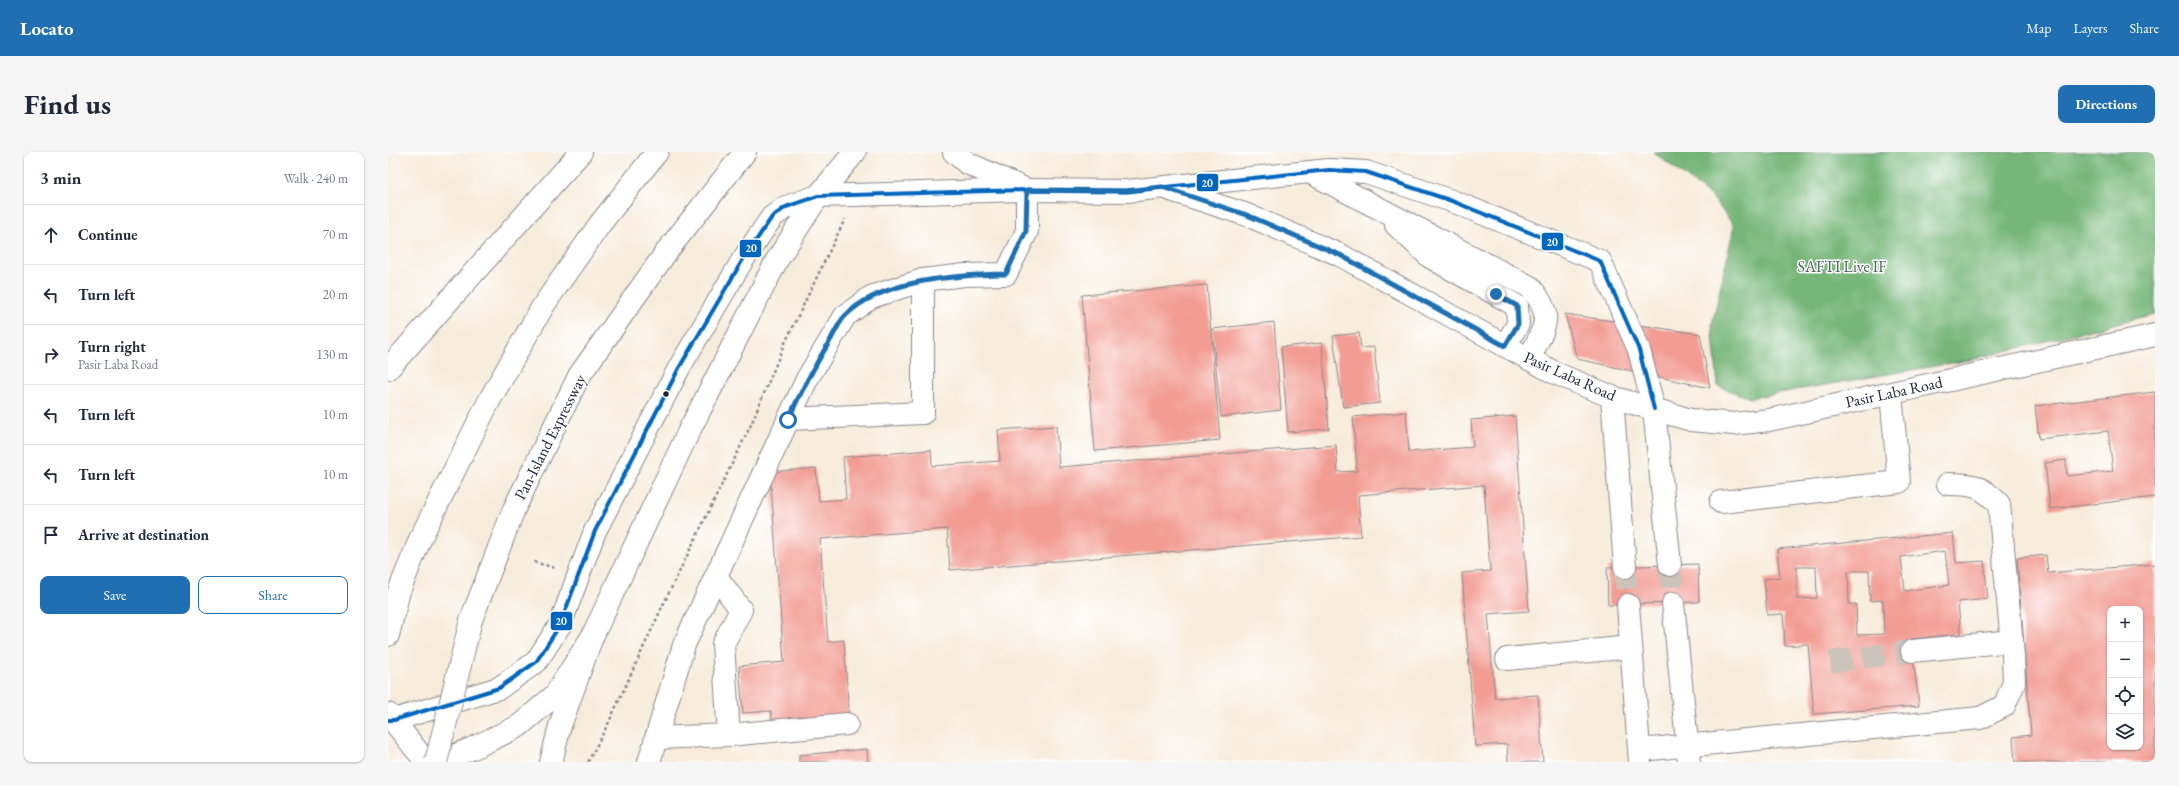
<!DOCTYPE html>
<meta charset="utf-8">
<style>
:root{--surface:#fff;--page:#f6f6f7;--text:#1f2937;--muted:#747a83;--line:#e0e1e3;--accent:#1f6fb2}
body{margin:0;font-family:"EB Garamond",serif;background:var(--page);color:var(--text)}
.controls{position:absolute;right:12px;bottom:12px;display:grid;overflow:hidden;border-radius:8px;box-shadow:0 1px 3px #0004}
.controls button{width:36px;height:36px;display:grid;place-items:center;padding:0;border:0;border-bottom:1px solid var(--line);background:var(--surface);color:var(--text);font:20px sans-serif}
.stop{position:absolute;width:12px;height:12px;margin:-9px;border:3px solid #1f6fb2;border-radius:50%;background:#fff}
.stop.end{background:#1f6fb2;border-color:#fff;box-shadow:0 1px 4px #0008}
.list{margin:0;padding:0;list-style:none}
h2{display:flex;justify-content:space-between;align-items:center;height:52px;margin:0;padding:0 16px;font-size:17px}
h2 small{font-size:13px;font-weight:400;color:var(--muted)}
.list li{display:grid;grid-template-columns:26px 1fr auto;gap:12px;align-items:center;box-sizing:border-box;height:60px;padding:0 16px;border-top:1px solid var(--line)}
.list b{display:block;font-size:15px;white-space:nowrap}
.list p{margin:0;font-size:13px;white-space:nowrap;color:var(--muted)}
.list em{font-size:13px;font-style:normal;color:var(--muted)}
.actions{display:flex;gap:8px;padding:12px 16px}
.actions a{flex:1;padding:9px 0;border:1px solid var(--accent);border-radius:8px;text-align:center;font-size:14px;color:var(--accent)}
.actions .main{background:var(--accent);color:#fff}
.icon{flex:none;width:22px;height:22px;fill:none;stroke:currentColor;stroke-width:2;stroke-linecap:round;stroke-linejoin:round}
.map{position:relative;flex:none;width:1767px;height:610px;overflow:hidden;border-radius:8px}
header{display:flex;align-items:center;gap:24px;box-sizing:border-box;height:56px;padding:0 20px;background:var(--accent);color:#fff}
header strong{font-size:19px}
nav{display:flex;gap:22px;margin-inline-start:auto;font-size:14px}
.intro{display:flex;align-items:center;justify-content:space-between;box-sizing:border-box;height:96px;padding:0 24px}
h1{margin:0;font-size:28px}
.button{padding:10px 18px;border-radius:8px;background:var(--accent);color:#fff;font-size:14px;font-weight:700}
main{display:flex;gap:24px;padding:0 24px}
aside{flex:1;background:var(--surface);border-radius:8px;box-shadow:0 1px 3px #0004}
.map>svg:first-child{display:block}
.forest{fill:#76b678;stroke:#4c6c5a}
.building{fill:#f29c93;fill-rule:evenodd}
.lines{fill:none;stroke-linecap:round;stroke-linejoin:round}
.minor-tunnel{stroke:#ccc4bb;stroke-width:22;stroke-dasharray:22 11;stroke-linecap:butt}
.minor-casing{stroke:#8c878b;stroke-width:24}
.major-casing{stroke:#8c878b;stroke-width:24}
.highway-casing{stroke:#8c878b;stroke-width:24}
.path{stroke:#8c878b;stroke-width:2.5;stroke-dasharray:3 3;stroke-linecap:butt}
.minor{stroke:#fff;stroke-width:22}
.major{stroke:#fff;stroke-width:22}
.highway{stroke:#fff;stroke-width:22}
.highway-bridge-casing{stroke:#8c878b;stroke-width:24;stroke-linecap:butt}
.highway-bridge{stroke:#fff;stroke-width:22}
.bus-1-casing{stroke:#fff;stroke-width:7}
.bus-1{stroke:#0065bd;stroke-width:4}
.route{stroke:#1f6fb2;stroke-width:5}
.bus-dot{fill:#22223b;stroke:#fff;stroke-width:1.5}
.labels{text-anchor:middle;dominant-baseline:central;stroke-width:3;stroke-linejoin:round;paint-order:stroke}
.park-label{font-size:16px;fill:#4a6157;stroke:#fff}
.street-label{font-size:16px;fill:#22223b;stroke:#fff}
.line-badge{stroke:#fff;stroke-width:1.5}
.badge-label{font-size:11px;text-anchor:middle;font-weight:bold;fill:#fff}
</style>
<header>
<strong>Locato</strong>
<nav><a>Map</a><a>Layers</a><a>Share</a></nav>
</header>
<div class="intro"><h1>Find us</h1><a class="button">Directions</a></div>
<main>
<aside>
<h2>3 min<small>Walk · 240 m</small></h2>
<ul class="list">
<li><svg class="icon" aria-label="ahead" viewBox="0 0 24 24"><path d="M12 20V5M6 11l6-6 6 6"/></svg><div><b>Continue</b></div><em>70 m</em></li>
<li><svg class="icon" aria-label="left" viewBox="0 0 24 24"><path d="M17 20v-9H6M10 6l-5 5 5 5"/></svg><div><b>Turn left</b></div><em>20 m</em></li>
<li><svg class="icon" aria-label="right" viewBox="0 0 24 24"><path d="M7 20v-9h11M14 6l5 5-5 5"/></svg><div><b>Turn right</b><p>Pasir Laba Road</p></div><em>130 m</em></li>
<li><svg class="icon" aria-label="left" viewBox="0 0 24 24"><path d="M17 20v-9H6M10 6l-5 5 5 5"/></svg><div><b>Turn left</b></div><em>10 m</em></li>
<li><svg class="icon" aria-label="left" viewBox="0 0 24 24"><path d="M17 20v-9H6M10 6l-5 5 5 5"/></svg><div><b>Turn left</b></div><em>10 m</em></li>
<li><svg class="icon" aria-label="arrive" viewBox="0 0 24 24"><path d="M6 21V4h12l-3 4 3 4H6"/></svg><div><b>Arrive at destination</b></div></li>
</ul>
<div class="actions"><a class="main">Save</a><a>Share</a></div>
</aside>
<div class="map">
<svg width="1767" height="610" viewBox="0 0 1767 610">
<rect width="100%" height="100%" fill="#fff"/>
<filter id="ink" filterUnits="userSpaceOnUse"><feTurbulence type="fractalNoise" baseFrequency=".025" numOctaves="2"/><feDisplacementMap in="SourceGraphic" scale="8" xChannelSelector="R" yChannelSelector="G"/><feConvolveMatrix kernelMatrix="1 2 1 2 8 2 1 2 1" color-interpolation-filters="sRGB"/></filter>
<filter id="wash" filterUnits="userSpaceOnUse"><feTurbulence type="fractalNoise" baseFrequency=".012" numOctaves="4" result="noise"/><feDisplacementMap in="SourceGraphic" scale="16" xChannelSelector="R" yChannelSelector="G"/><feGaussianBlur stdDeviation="0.9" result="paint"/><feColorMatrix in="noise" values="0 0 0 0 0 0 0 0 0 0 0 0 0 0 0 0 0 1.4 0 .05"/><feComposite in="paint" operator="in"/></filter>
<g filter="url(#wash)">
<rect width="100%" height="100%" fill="#f7ecdb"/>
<path class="forest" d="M1265,0H1767V162L1582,208L1362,246L1330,234L1324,173L1346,74L1324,45Z"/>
<g id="blocks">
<g class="building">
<path d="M819,133L832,288L707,299L694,143Z"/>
<path d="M1177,162L1312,182L1322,236L1189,207Z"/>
<path d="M886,170L893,258L833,265L824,177Z"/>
<path d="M971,181L973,196L986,195L992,251L955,255L945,184Z"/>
<path d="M934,191L941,277L900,280L893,195Z"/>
<path d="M1767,240V345L1662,357L1657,311L1678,308L1679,324L1725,319L1720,279L1651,287L1647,254Z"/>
<path d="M1018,260L1021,300L1085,295L1083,268L1127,264L1141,459L1100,462L1107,546L1150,543L1155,610H1120L1119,592L1087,594L1074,421L1102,419L1096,333L970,343L973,384L562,418L559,377L432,387L440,490L456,488L461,566L384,572L383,559L355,561L351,514L396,510L382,320L428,316L431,349L458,347L455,305L543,298L544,314L612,309L610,278L668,274L671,315L948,293L950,320L969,319L965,265Z"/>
<path d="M1565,381L1568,411L1596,409L1600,447L1570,450L1573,482L1523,487L1531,554L1426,562L1420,492L1397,494L1395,462L1379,463L1376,427L1392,425L1389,397ZM1557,399L1561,433L1517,439L1513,405ZM1409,415H1428L1429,446L1409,447ZM1460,419H1481L1482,449L1495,448L1496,482L1469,483L1468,452H1461Z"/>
<path d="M1658,403L1660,421L1767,412V610H1627L1625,585L1643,583L1629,406ZM1722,457H1752V595H1722Z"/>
<path d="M1310,412L1311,450L1220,453L1219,415Z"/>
<path d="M479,597L480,610H411V603Z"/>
</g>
</g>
</g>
<g filter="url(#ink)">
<use href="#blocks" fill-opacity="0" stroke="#8c878b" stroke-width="1"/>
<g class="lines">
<g class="minor-tunnel">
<path d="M1282,413L1285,451"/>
<path d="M1237,415L1240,453"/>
<path d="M1442,510L1524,499"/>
</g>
<defs>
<g id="minor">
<path d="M923,21L1142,135C1168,165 1156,175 1141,207"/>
<path d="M783,38L859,63L952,103L1167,221L1224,245L1303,268L1346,272L1381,268L1767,183"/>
<path d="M430,44L639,38L739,39L941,18L978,20L1064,49L1212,109L1251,198L1266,257L1282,413"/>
<path d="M1008,73L1042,105L1129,154L1130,172L1117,194"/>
<path d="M1224,245L1237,415"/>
<path d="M400,267L535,261V128"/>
<path d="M1333,350L1511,330L1503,242"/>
<path d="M328,424L353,458L335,492L341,583"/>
<path d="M1285,451L1301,610"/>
<path d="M1240,453L1252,610"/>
<path d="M1524,499L1624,489"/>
<path d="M1119,507L1243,495"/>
<path d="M268,586L341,583L459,572"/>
<path d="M1252,598L1592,566L1616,554L1626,531L1625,503L1611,352C1592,333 1586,332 1560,332"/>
<path d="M261,610L296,493L419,227L457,164L483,145L535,128L577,123L618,122L639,79V38"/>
</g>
<g id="major">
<path d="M0,568H6L111,536L148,510L172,473L207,379L291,216L354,109L384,65L398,55L430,44"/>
<path d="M50,610L83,597L131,574L167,543L204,485L301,279L389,108L430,44"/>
</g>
<g id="highway">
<path d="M566,0L579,11L639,38"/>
<path d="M430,44L467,0"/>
<path d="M0,217L193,0"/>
<path d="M83,468L126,357L191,224L279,99L357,0"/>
<path d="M0,483L11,439L33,385L101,249L155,154L212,72L269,0"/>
<path d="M0,562L38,610"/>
<path d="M163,610L172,574L204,485"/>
</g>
</defs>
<use href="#minor" class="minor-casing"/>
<use href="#major" class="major-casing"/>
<use href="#highway" class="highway-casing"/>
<g class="path">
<path d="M146,410L167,416"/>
<path d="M200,610L220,572L275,453L362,275L396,193L457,67"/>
</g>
<use href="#minor" class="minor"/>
<use href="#major" class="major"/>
<use href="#highway" class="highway"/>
<defs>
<path id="highway-bridge" d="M48,610L83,468"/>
</defs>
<use href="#highway-bridge" class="highway-bridge-casing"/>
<use href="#highway-bridge" class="highway-bridge"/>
<defs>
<path id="bus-1" d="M0,568H6L111,536L148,510L172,473L207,379L291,216L354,109L384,65L398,55L430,44L639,38L739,39L941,18L978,20L1064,49L1212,109L1251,198L1266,257"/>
</defs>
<use href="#bus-1" class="bus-1-casing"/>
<use href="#bus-1" class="bus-1"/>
</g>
</g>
<g class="lines" filter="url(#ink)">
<path class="route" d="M400,268C413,239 427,213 443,187C447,180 451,170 457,164C493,127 570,123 618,122L638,79L639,38L739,39L774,35L859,63L952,103L1117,194L1130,172L1129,154L1108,142"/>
</g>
<circle class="bus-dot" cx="278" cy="242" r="3.5"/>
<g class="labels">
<g class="park-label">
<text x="1454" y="114">SAFTI Live IF</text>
</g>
<g class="street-label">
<text transform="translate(1182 224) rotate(24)">Pasir Laba Road</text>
<text transform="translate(1506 240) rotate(-12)">Pasir Laba Road</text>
<text transform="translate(162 285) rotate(-63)">Pan-Island Expressway</text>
</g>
</g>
<g class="line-badge">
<rect x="808" y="21" width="23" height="19" rx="4" fill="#0065bd"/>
<rect x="1153" y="80" width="23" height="19" rx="4" fill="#0065bd"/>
<rect x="351" y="87" width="23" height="19" rx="4" fill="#0065bd"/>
<rect x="162" y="459" width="23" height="20" rx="4" fill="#0065bd"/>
</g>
<g class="badge-label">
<text x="819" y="35">20</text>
<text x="1164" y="94">20</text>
<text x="363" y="100">20</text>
<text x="173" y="473">20</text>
</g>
</svg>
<div class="controls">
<button>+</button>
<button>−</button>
<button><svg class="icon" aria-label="locate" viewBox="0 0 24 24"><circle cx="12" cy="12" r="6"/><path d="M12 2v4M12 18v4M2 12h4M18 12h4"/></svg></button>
<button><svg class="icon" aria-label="layers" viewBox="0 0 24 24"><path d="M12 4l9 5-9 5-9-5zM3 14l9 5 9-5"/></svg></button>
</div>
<div class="stop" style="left:400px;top:268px"></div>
<div class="stop end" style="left:1108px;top:142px"></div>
</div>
</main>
